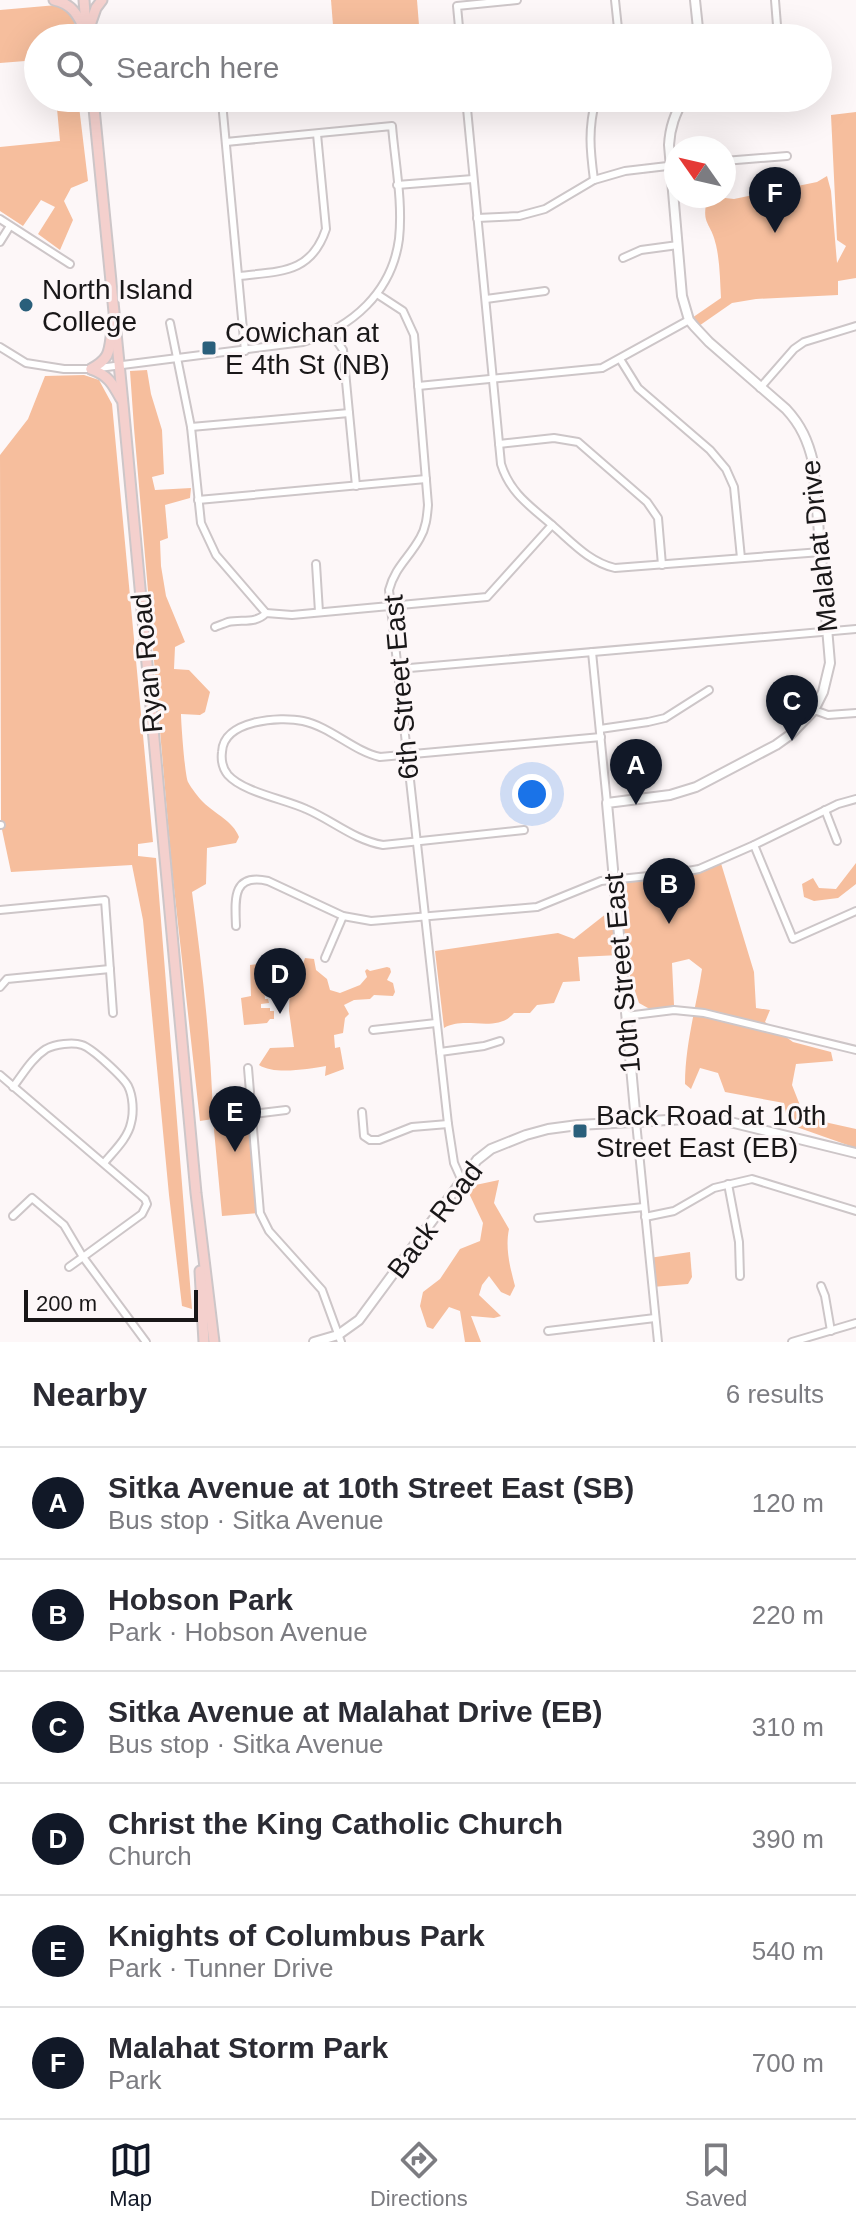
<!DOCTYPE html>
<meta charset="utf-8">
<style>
:root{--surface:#fff;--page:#f7f7f7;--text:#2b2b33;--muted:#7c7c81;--line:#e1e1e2;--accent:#111827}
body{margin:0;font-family:Arial,sans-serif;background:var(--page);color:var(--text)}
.compass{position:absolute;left:664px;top:136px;width:72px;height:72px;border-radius:50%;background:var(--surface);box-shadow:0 8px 32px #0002;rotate:304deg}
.scale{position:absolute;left:24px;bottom:20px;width:174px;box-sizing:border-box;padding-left:8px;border:4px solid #191718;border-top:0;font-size:22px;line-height:28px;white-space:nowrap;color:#191718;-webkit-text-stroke:6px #fdf7f8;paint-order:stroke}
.you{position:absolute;left:532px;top:794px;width:28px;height:28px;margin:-20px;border:6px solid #fff;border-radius:50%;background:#1a73e8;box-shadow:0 0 0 12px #1a73e833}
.badge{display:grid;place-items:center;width:52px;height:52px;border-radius:50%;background:var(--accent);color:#fff;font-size:26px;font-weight:700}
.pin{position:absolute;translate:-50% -66px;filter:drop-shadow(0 2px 4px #0008)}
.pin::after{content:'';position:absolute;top:42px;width:28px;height:24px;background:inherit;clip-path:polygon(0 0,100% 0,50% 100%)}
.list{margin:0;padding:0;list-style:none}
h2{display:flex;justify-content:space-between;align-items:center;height:104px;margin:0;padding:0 32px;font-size:34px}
h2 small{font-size:26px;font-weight:400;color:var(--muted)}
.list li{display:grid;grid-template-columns:52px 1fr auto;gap:24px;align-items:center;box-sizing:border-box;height:112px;padding:0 32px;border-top:2px solid var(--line)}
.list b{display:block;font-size:30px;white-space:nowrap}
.list p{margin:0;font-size:26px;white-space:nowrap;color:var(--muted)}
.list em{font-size:26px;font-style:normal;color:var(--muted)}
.icon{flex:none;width:44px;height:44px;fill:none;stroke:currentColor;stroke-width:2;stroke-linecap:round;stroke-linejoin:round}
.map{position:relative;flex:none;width:856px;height:1342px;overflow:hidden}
.search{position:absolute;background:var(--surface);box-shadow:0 8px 32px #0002;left:24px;right:24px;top:24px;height:88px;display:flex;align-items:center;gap:20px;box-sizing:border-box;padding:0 28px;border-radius:44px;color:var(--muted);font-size:30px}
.sheet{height:776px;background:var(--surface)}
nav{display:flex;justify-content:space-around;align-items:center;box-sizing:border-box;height:112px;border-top:2px solid var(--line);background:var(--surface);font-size:22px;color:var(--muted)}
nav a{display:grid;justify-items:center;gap:4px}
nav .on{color:var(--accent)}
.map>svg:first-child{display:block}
.green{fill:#f6be9d}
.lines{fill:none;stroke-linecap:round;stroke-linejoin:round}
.minor-casing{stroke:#cdc6c8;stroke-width:10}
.tertiary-casing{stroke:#cdc6c8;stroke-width:12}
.secondary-casing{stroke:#cdc6c8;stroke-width:13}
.minor{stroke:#fff;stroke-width:6}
.tertiary{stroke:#fff;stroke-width:8}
.secondary{stroke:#f4d0cd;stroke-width:9}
.poi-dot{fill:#2a5f7b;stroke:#fdf7f8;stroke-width:3}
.labels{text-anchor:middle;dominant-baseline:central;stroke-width:6;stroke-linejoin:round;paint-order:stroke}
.poi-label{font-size:28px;fill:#191718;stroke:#fdf7f8;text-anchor:start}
.street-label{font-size:28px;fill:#191718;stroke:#fdf7f8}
</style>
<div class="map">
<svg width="856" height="1342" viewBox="0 0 856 1342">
<rect width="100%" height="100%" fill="#fdf7f8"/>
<g class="green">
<path d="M331,0H417L420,38H334Z"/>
<path d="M57,5L74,17L76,38H38V60L0,63V10Z"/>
<path d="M56,98H78L88,181L71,188L64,201L73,220L60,250L38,234L55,207L41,200L23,226L0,211V147L60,141Z"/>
<path d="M856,112V278L838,281V295L756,299L732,303L696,328L689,320L721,298C720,281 720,262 716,245C711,221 700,225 708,196L734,199L817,182L827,176L831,191L837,263L846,246L837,240L831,115Z"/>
<path d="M147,370L151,394L162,430L164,474L152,477L155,490L191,488L190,498L165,505L168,538L160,541L161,566L166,596L185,642L175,647L174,669L189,670L210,692L205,712L200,715L181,714C181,722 185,777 188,782C192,789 198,797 203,802C215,814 233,821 239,837L236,843L207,848L206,884L192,892C202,967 211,1043 213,1118L253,1114L260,1213L222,1216L213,1119L200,1121L172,870L134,428L130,371Z"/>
<path d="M84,375L99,380L112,404L153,842L138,844V856L156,858L192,1309L182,1306L169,1195L143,920L132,865L11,872L1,825L0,455L28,419L45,376Z"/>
<path d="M720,860L754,972L756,1008L770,1010L765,1022L793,1042L831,1052L833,1061L796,1064L792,1085L803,1113L829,1123L856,1129V1148L788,1124L784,1103L725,1092L718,1073L700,1068L691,1089L685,1084C685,1045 696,1008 702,969L689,959L672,963L674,1005L655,1012L639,1003L628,970L620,955L578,957L580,981L563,982L554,1003L537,1005L530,1013H514C496,1034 465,1015 444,1028L435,951L558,933L574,939L616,906L614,879L677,873Z"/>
<path d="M856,863V884L838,898L814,901L804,897L802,884L813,878L819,888L836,889Z"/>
<path d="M305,958L314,959L316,970L327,979L330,990L340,993L360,985L367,977L365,971L367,969L370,971L387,967L390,968L391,972L387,980L393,983L395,992L393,996L374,995L370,999L354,1000L344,1005L349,1014L345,1018L343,1033L334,1035L335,1048L340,1047L344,1069L325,1076L326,1066C308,1069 274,1075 259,1065L270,1048L294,1047L289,1011L290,984L287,981L266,982L264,986L265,999H268L269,1003L261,1004V1008H270V1011H274V1019H270L267,1023L244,1025L241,998L251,996L250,965L283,961L303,964Z"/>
<path d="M499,1180L494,1203L509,1229C505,1248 510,1267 515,1286L510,1296L501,1292L489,1276L482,1285L479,1295L501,1316L494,1318L471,1316L481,1342H465L460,1311L449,1307L433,1329L427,1327L420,1306L423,1292L440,1279L460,1249L480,1241L483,1223L466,1187Z"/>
<path d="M690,1252L692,1277L688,1284L652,1287L649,1258Z"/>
</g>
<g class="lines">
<defs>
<g id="minor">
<path d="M615,0L619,38"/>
<path d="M775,0L778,38"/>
<path d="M460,38L457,6L517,0"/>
<path d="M716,38L778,32"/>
<path d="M466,98L501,464C510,493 530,506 552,525"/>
<path d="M222,102L245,351"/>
<path d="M724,161L787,156"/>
<path d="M594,180C590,149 588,129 596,98"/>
<path d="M397,185L473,179"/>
<path d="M477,218L519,216L545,209L594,180L625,171L676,165"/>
<path d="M0,219L70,264"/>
<path d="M0,242L10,226"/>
<path d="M623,258L641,250L678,245"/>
<path d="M239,276C280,271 311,274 326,229L317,134"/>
<path d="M377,294L403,311L414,335L428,505C427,517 426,528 420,538C409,558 395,567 389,590L448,1124L454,1163L462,1181"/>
<path d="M486,299L545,291"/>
<path d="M170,323L191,427L201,523L216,555L266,613"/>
<path d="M331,332L343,350L356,486"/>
<path d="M0,347L26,363L64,369H91L303,342C352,328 392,292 399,239C403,202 395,163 392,126L226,142"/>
<path d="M620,359L638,388L710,450L726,469L734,487L741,558"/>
<path d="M418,386L602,368L689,320"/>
<path d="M760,388L794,349L804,342L856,326"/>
<path d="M191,427L349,413"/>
<path d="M499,444L554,438L578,442L647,502L658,518L662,565"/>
<path d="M198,500L426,479"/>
<path d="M316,564L319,612"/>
<path d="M215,627C217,626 226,623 228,622C242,619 256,624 266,613L292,615L487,597L552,525C572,542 589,562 615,568L821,552"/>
<path d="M592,652L607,803"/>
<path d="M398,669L856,629"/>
<path d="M814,710L828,715L856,713"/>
<path d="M600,729L648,722L665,718L709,690"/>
<path d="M825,810L837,841"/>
<path d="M0,825H1"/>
<path d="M524,830L383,845C354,840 332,820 306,809C284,799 243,792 228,775C223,769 221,760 222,752C223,720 280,716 303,721C331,727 353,751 380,757L601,737"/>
<path d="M754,845L793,939L856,911"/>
<path d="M0,910L105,900L113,1013"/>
<path d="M236,926C235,899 232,873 268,881L343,916L371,921L537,907L601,881L677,873L699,869L754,845L838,804L856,799"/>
<path d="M325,958L343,916"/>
<path d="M0,987L7,979L110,969"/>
<path d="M626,1016L674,1010L704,1013L856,1050"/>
<path d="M373,1030L436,1023"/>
<path d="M440,1052L484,1046L500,1041"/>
<path d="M248,1068L260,1213L269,1231L322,1290L341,1342"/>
<path d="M0,1075L145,1199L147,1204L142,1214L83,1257L146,1342"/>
<path d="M13,1087C23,1074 32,1058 46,1049C55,1044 73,1042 82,1045C92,1048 123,1077 128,1086C133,1096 134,1112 131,1123C128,1138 114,1151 104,1163"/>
<path d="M362,1112L364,1136L370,1140H379L412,1127L448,1124"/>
<path d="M253,1114L286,1110"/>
<path d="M636,1122L658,1342"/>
<path d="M728,1184L739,1242L740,1276"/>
<path d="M13,1216L32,1198L64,1225L83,1257L69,1267"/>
<path d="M645,1217L674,1211L714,1188L752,1179L856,1211"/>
<path d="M538,1218L644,1207"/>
<path d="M821,1286L825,1296L831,1331"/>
<path d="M548,1331L655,1318"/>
<path d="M792,1342L856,1323"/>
</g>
<g id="tertiary">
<path d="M695,0L699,38"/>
<path d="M636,1122L607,803L670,795L696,787L776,745L790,735L814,710L823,692L830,663L813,462C808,441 801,425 786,409L709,342L694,326L689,320L682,296L669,145C670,127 675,114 684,98"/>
<path d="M314,1342L338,1335L359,1320L477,1160L491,1149L526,1135L548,1129L578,1125L686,1119L722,1120L856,1153"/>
</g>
<g id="secondary">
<path d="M54,0C74,4 79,18 87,34"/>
<path d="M84,0L86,27"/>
<path d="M88,31L96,8L102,0"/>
<path d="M93,98L123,404L196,1193L214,1342"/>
<path d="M91,369C111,358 109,351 112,330"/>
<path d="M91,369C108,375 113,384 121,399"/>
<path d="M200,1271L204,1342"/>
</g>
</defs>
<use href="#minor" class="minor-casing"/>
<use href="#tertiary" class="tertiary-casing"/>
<use href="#secondary" class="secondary-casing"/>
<use href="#minor" class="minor"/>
<use href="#tertiary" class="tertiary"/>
<use href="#secondary" class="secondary"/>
</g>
<g class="poi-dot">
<circle cx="26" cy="305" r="8"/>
<rect x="201" y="340" width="16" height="16" rx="4"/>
<rect x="572" y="1123" width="16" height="16" rx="4"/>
</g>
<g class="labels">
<g class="poi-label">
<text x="42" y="289">North Island<tspan x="42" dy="32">College</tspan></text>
<text x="225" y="332">Cowichan at<tspan x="225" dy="32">E 4th St (NB)</tspan></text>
<text x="596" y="1115">Back Road at 10th<tspan x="596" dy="32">Street East (EB)</tspan></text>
</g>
<g class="street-label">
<text transform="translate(819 546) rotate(-96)">Malahat Drive</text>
<text transform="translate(147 663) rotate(-95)">Ryan Road</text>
<text transform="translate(401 687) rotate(-95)">6th Street East</text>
<text transform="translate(622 973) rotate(-95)">10th Street East</text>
<text transform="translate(435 1220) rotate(-53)">Back Road</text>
</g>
</g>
</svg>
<svg class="compass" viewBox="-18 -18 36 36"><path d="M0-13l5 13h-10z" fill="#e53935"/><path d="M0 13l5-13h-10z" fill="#7c7c81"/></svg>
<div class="scale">200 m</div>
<div class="you"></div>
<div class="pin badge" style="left:636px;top:805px">A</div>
<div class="pin badge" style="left:669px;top:924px">B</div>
<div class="pin badge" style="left:792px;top:741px">C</div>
<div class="pin badge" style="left:280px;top:1014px">D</div>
<div class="pin badge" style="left:235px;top:1152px">E</div>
<div class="pin badge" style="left:775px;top:233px">F</div>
<div class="search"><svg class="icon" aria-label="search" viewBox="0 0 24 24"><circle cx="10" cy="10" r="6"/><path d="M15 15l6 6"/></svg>Search here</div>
</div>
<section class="sheet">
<h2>Nearby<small>6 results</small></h2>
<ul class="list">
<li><span class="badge">A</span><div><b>Sitka Avenue at 10th Street East (SB)</b><p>Bus stop · Sitka Avenue</p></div><em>120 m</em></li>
<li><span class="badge">B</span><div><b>Hobson Park</b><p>Park · Hobson Avenue</p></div><em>220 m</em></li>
<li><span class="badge">C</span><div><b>Sitka Avenue at Malahat Drive (EB)</b><p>Bus stop · Sitka Avenue</p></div><em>310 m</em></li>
<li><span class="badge">D</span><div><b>Christ the King Catholic Church</b><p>Church</p></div><em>390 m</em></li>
<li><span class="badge">E</span><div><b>Knights of Columbus Park</b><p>Park · Tunner Drive</p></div><em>540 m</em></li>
<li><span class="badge">F</span><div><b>Malahat Storm Park</b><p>Park</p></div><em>700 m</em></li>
</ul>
</section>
<nav>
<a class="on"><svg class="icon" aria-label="map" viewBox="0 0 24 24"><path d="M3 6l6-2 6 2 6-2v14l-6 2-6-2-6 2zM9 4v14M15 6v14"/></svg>Map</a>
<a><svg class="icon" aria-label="directions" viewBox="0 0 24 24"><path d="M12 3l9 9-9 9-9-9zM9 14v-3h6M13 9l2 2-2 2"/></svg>Directions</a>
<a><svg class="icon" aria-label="saved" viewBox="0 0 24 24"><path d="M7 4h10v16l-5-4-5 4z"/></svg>Saved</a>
</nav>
